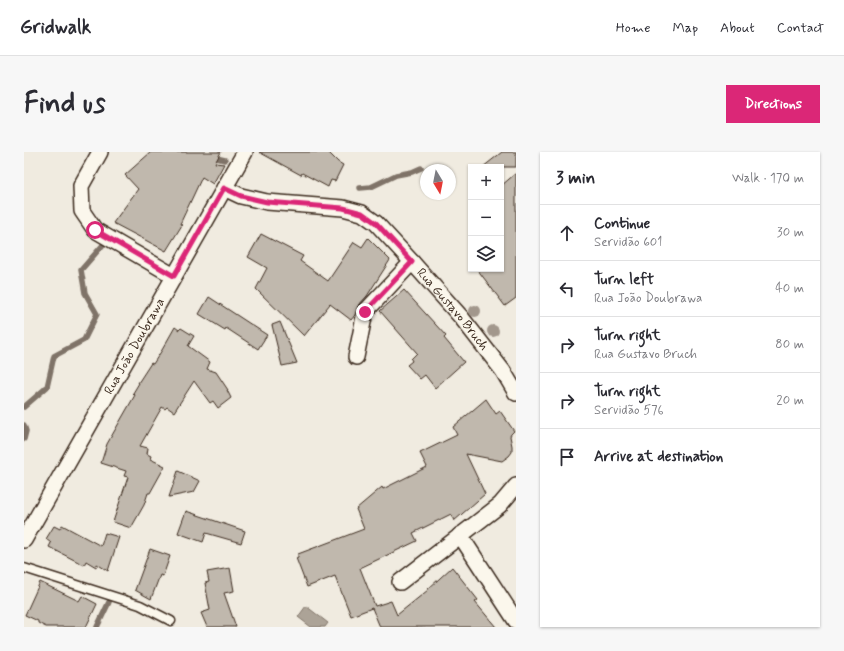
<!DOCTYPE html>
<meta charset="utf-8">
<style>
:root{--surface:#fff;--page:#f7f7f7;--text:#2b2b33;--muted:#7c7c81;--line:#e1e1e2;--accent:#db2777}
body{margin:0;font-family:Mynerve,sans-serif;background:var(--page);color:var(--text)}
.controls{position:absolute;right:12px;top:12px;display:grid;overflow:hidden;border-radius:0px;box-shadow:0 1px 3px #0004}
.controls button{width:36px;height:36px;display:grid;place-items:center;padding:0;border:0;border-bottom:1px solid var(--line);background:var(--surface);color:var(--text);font:20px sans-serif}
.compass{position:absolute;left:396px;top:12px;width:36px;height:36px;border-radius:50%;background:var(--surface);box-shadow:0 1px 3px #0004;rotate:170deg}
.stop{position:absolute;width:12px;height:12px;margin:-9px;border:3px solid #db2777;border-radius:50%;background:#fff}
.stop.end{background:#db2777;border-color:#fff;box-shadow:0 1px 4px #0008}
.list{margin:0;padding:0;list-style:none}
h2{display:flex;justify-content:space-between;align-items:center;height:52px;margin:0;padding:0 16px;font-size:17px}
h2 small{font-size:13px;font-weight:400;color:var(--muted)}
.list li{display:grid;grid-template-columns:26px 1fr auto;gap:12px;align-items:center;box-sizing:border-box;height:56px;padding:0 16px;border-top:1px solid var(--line)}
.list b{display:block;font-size:15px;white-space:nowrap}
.list p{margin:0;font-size:13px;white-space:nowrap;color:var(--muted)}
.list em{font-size:13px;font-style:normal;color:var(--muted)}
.icon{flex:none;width:22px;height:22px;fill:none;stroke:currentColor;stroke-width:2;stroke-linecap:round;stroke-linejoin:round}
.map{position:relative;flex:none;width:492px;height:475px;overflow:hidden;border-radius:0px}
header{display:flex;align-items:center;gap:24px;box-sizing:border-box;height:56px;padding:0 20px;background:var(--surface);border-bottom:1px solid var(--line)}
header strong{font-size:19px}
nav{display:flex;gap:22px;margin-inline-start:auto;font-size:14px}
.intro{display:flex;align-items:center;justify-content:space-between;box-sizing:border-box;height:96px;padding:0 24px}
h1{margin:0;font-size:28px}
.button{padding:10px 18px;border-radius:0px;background:var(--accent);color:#fff;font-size:14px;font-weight:700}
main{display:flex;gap:24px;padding:0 24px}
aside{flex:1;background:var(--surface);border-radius:0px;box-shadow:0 1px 3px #0004}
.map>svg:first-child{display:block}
.water{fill:#aca397;stroke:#7f7367}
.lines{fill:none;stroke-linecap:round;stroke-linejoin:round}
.stream{stroke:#7f7367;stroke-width:5.5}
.building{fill:#c0b8ad;stroke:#3b2a1e}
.lane-casing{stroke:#3b2a1e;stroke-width:11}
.street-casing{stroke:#3b2a1e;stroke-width:18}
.lane{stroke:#fbf7ec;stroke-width:8}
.street{stroke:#fbf7ec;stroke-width:15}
.tree{fill:#a2978c}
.route{stroke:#db2777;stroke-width:5}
.labels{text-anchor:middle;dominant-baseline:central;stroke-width:3;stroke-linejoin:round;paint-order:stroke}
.street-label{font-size:13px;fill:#3b2a1e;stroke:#fbf7ec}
</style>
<header>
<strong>Gridwalk</strong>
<nav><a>Home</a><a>Map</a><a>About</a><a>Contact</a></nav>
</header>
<div class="intro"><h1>Find us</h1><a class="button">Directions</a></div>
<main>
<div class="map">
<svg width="492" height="475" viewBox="0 0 492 475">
<rect width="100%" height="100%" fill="#f0ebe0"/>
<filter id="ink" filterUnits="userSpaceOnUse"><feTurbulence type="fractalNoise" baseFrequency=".025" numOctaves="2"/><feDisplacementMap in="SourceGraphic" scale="8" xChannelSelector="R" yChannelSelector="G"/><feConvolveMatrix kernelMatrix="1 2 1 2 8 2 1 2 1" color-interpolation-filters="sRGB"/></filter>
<g filter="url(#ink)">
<path class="water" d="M282,454L304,471L301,475H287L274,465Z"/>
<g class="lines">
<g class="stream">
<path d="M188,5L201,8"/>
<path d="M336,36L347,35L372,23L388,20L397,16"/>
<path d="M0,255L23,235L30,204L60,188L73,162L61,141L57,118L78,94"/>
<path d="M0,273L2,279L0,287"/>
<path d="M73,475L85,450"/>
</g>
</g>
<g class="building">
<path d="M127,0H197L191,11L200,12L189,32L178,25L156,72L158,73L142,99L89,71L114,37L101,23Z"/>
<path d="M235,0H304L314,10L319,13L311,29L307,28L304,35L278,21L277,23Z"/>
<path d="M478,0H492V15H459Z"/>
<path d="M492,21V146L481,154L453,117H477V34Z"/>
<path d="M237,82L279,104L276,109L304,129L330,90L338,95L344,86L366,108L343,144L334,154L331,163L327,168L306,152L280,184L232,137L243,116L224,105Z"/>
<path d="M380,138L422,184L420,186L440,210L411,236L401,223L396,227L383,213L388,209L387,207L393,201L356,159Z"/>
<path d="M185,145L243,183L234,197L202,176L201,178L175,162Z"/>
<path d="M256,170L273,211L258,214L248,173Z"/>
<path d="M151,175L155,178L157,176L170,184L164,194L186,210L183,217L192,220L204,238H203L207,246L194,256L189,249L186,251L170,229L150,260L143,255L141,257L138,255L116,294L124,296L123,302L127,304L126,307L141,314L126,341H124L120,353L107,376L89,370L104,325L100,324L102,319L77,311L83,292L111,243L109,241L115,231H114L127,211L129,212L138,198Z"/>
<path d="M462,247L472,262L476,259L490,279L487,282L486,284L488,294V300L485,304L478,309L442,302L461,342L430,369L427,362L389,381L393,389L336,416L351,454L367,449L373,463L404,438V437L428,415L454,448L451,450L472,475H356L348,456L327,464L311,424L283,435L272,406L274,405V402L340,377L332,357L358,335L359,337L403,315L396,301L433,283L429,275Z"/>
<path d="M154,319L176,329L170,340L145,345Z"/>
<path d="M162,359L221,379L217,391L182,381L179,390L154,381Z"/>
<path d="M38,373L77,394L81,381L95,385L84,419L73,412L72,415L62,409L60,413L25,395L27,391L22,387L30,374L36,377Z"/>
<path d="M126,397L146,404L139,424L136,423L127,447L111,438Z"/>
<path d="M206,416L210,439L200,441L212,475H183L177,461L186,458L181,431L185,430L183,420Z"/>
<path d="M16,430L55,449L58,444L73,452L62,475H22L14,471V469L1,463Z"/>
</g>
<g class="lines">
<defs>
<path id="lane" d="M0,416L116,453L147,469"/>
<g id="street">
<path d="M76,0L57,34L58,59L71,78L150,124"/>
<path id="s1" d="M200,36L217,44L243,50L319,56L338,61L352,71L388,110L437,165L479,219L492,241"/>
<path d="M332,205L341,160L388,110"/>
<path d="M436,383L492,469"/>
<path id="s2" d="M0,388L221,0"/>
<path d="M376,430L476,353L492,334"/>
</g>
</defs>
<use href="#lane" class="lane-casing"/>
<use href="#street" class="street-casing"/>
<use href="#lane" class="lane"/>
<use href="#street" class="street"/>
</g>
<g class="tree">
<circle cx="451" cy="159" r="6"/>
<circle cx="469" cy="179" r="6"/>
</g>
</g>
<g class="lines" filter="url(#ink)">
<path class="route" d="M71,78L150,124L200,36L217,44L243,50L319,56L338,61L352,71L388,110L341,160"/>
</g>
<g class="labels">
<g class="street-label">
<text stroke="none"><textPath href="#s1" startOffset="274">Rua Gustavo Bruch</textPath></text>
<text stroke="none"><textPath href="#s2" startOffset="223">Rua João Doubrawa</textPath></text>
</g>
</g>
</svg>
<div class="controls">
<button>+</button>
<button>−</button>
<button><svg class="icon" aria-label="layers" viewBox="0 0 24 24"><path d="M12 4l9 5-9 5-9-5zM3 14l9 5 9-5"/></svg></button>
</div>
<svg class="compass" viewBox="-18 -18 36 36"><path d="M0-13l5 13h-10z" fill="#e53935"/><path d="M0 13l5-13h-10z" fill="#7c7c81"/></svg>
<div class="stop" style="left:71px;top:78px"></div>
<div class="stop end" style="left:341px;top:160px"></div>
</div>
<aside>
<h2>3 min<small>Walk · 170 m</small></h2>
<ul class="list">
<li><svg class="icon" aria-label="ahead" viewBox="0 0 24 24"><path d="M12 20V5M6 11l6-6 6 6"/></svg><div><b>Continue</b><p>Servidão 601</p></div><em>30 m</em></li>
<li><svg class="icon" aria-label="left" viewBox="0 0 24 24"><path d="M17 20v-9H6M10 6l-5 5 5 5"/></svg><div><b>Turn left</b><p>Rua João Doubrawa</p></div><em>40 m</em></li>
<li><svg class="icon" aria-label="right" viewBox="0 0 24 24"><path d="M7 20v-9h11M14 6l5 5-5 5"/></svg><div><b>Turn right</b><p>Rua Gustavo Bruch</p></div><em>80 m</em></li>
<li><svg class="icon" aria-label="right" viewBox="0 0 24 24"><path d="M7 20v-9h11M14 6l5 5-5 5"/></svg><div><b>Turn right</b><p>Servidão 576</p></div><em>20 m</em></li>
<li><svg class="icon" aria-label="arrive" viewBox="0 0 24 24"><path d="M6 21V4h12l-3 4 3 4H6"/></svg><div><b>Arrive at destination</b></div></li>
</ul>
</aside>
</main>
